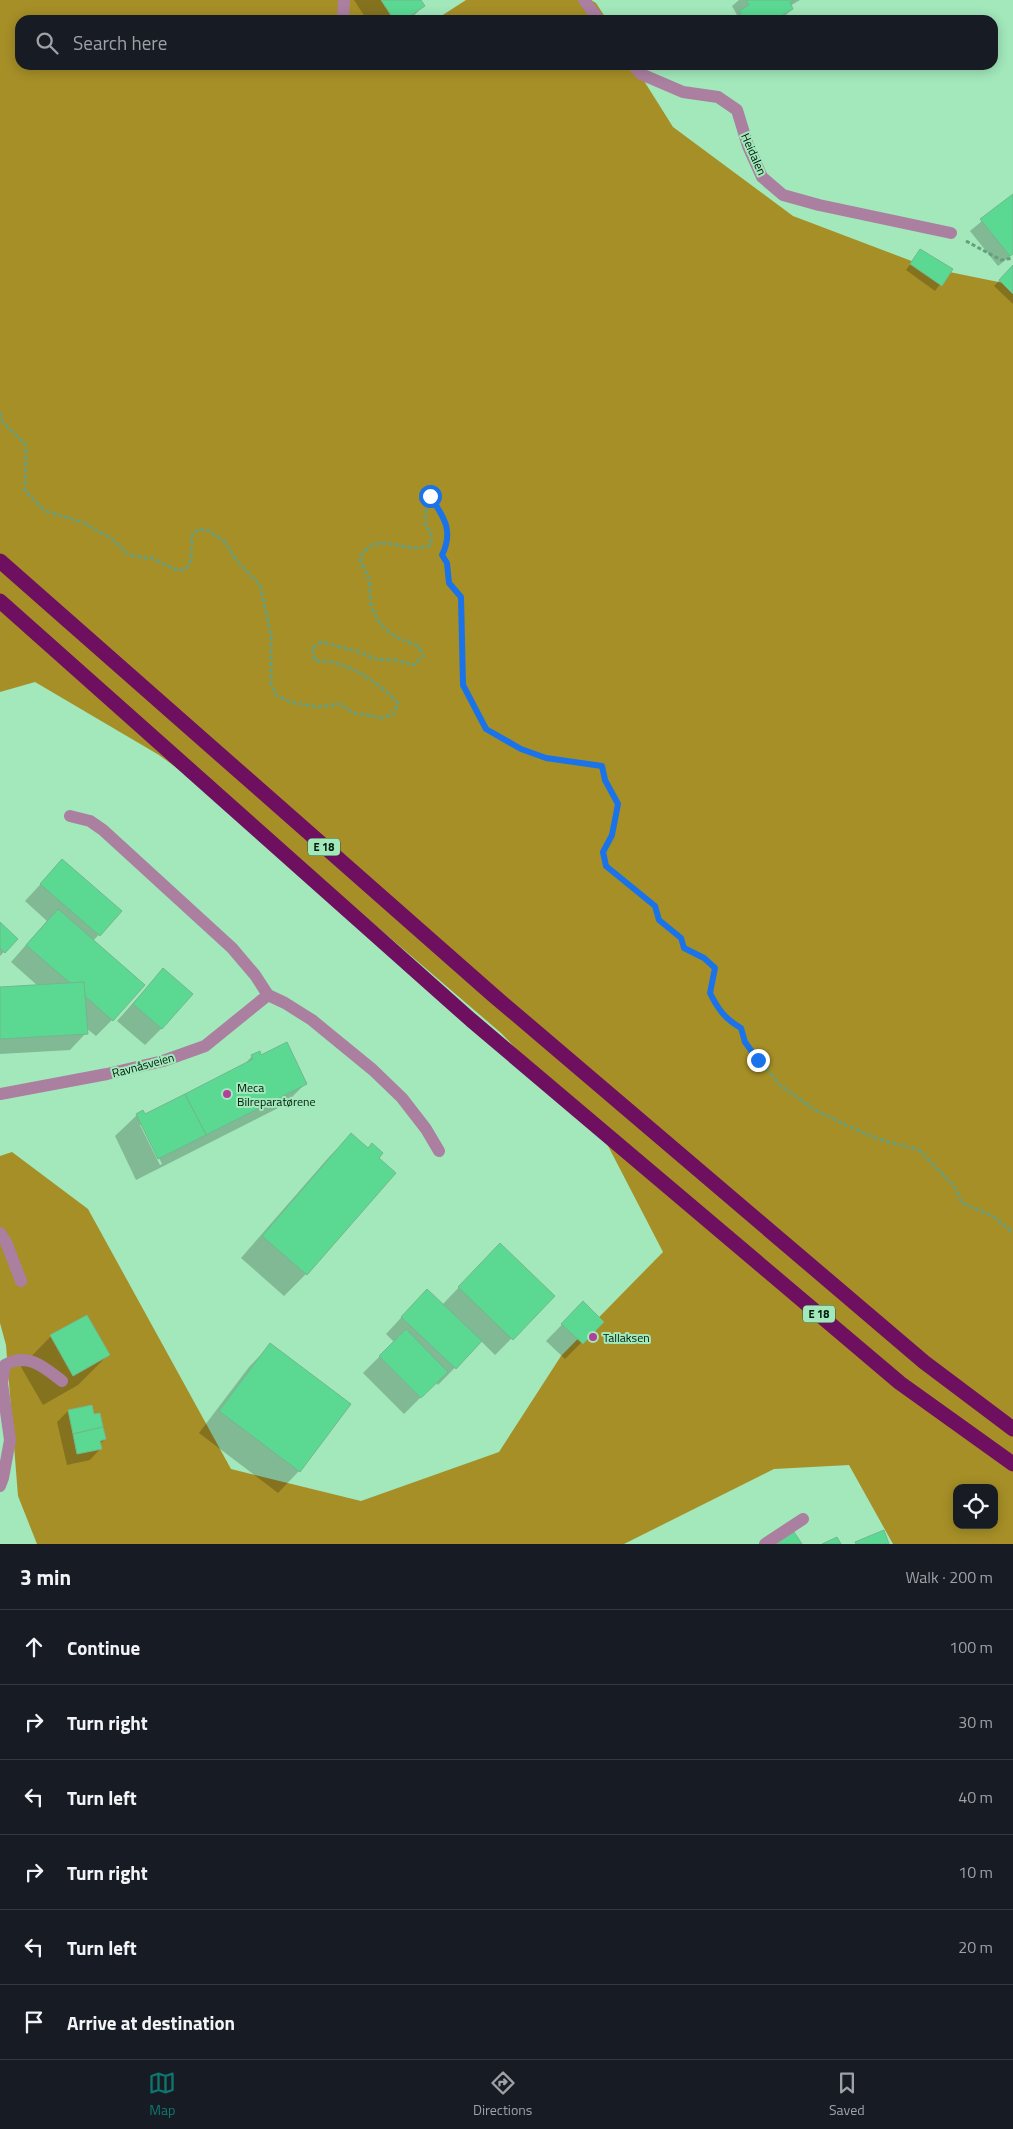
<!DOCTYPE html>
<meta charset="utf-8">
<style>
:root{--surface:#171b24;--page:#242831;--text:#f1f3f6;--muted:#9ea1a6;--line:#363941;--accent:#0f766e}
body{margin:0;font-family:"Titillium Web",sans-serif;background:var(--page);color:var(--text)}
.controls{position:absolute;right:15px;bottom:15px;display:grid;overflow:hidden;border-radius:10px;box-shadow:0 2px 12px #0003}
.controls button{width:45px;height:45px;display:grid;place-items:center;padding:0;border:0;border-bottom:1px solid var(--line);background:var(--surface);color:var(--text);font:25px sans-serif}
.stop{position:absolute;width:15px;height:15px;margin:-11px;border:4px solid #1a73e8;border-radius:50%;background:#fff}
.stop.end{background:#1a73e8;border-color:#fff;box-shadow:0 1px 5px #0008}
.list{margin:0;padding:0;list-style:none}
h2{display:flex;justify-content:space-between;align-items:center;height:65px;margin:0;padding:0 20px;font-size:21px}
h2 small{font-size:16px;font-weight:400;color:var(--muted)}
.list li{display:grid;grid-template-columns:32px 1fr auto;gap:15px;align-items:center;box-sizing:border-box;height:75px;padding:0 20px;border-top:1px solid var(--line)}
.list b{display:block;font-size:19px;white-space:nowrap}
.list em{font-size:16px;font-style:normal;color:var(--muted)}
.icon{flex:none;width:28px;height:28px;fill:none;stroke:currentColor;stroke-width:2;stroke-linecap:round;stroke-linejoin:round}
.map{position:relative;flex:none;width:1013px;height:1544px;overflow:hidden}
.search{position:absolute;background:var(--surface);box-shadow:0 2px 12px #0003;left:15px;right:15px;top:15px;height:55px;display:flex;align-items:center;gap:12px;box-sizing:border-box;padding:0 18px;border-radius:15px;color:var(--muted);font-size:19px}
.sheet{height:515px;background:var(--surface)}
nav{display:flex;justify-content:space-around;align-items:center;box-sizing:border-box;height:70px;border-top:1px solid var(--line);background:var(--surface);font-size:14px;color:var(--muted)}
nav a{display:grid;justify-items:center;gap:2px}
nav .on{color:var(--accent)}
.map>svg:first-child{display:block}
.forest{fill:#a68f27;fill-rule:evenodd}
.shadow{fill:#0003;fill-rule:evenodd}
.building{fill:#5bd993;stroke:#73b78d}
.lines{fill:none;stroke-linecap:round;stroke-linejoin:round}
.path{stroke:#679e7b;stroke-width:3;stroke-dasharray:4 2.5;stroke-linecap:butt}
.minor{stroke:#aa7f9f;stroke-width:12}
.highway{stroke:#6e105f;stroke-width:15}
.route{stroke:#1a73e8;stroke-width:6}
.poi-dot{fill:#b1409b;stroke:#a2e8bb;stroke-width:2}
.labels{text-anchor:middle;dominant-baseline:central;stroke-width:4;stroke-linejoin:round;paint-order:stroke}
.shield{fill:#a2e8bb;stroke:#315840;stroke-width:1}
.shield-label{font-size:11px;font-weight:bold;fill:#001a0b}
.street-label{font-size:12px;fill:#001a0b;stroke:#a2e8bb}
.poi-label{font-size:12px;fill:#001a0b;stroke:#a2e8bb;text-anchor:start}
</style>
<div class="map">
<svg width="1013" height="1544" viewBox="0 0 1013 1544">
<rect width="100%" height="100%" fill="#a2e8bb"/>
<g class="forest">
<path d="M0,0H381L409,20H20V65H634L673,127L793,216L930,268L1013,285V1544H893L849,1465L774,1469L624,1544H37L18,1496L6,1345L0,1323V1156L12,1152L88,1209L231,1469L361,1501L499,1452L561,1356L663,1252L605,1140L501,1033L276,840L159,755L35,682L0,692ZM957,1488H994V1525H957Z"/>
<path d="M466,0H591L596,3L607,20H435Z"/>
</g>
<g class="shadow">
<path d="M354,0H419L423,6L410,20H367Z"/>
<path d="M739,0H800L790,6L792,9L781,20H731L737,15L732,6Z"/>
<path d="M1013,195V254L998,266L970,231Z"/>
<path d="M920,251L951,269L935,291L906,270Z"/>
<path d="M1013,266V304L994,286Z"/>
<path d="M62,861L120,912L93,941L112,1020L96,1036L86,1028V1033L70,1050L0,1054V988L38,986L11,962L47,921L25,901Z"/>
<path d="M0,924L4,952L0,956Z"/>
<path d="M163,969L161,1029L145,1045L117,1021Z"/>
<path d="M252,1056H261L306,1083L284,1105L136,1180L115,1136L137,1115L144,1116L243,1066ZM140,1125H143L162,1164L160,1165Z"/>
<path d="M351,1135L394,1173L306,1274L284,1296L241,1258L329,1157Z"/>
<path d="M484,1261L554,1296L495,1355L481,1341L438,1385L436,1382L404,1414L363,1373L394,1342L386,1334L411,1307L442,1305Z"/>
<path d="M583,1303L602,1322L565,1359L546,1341Z"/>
<path d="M51,1336L108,1355L78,1385L43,1405L21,1367Z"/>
<path d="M270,1345L299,1471L278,1493L199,1433L249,1367Z"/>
<path d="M91,1406L93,1415L105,1439L100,1444L101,1448L90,1460L67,1465L57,1422L68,1411Z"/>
</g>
<g class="building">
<path d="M381,0H421L425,6L404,20H394Z"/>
<path d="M746,0H794L790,2L793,9L774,20H744L739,11L749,5Z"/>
<path d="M1013,194V254L1010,256L980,219Z"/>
<path d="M920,249L953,269L942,286L910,264Z"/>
<path d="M1013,265V294L999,280Z"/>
<path d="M62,859L122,911L100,936L40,884Z"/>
<path d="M58,909L145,985L113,1021L85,996L84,982L70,983L26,945Z"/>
<path d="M0,922L18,939L5,953L0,948Z"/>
<path d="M163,968L193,994L162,1029L133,1004Z"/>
<path d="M84,982L88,1034L0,1039V987Z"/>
<path d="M287,1042L307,1084L206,1135L185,1094L253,1059L251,1055L260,1051L261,1055Z"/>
<path d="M185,1094L206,1135L158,1159L136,1114L143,1110L145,1114Z"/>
<path d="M351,1133L368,1148L372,1143L383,1153L379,1158L396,1173L307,1275L262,1236Z"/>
<path d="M500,1243L555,1296L513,1340L458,1287Z"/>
<path d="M427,1289L482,1341L456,1369L401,1317Z"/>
<path d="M583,1301L604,1322L583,1344L561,1324Z"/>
<path d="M87,1315L110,1355L73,1376L50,1335Z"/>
<path d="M406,1329L448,1372L421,1398L379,1356Z"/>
<path d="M270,1343L351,1404L300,1472L219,1411Z"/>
<path d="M92,1405L94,1414L100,1413L103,1427L73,1434L68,1410Z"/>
<path d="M103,1427L106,1439L100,1441L102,1449L77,1454L73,1434Z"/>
<path d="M884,1530L889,1544H856L855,1542Z"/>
<path d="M794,1532L802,1544H776Z"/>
<path d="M837,1537L841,1544H822Z"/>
</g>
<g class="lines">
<g class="path">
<path d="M966,241L1001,260L1013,258"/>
<path d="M0,413L3,422L26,445L25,491L45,511L82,522L112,539L129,555L154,559L178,571L187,568L191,559L192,535L199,529L209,531L225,542L236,560L260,585L271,635V684L277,696L294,703L318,707L340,704L354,713L383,718L394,713L398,703C380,683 343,658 315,661L312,648L321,642L357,651L375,659L394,660L414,665L423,656L419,646C395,638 378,630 371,604C369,597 371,588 369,581C368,571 360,566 360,556C363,553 368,547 372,545C390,538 411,554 431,545V532L425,526L427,500L430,496C444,517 454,531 442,555L447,563L449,583L461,597L463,685L486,729L521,749L546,758L602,766L605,780L618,804L612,835L603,852L606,866L613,874L623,880L655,905L659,920L681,938L684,948L704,958L715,968C705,997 715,1013 741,1028L745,1042L780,1085L815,1110L846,1125L878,1139L919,1150L954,1186L962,1203L993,1216L1013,1233"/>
</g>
<g class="minor">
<path d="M584,0L599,20"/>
<path d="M343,20L344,0"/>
<path d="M633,65L641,74L683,92L718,97L737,110L748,146L762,177L783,195L819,205L951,233"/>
<path d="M70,816L90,821L103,830L232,948L255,975L268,995L285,1003L312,1020L373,1070L402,1098L426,1129L439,1151"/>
<path d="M0,1094L107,1074L163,1061L205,1046L268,995"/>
<path d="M0,1233L6,1242L21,1281"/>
<path d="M0,1486L3,1478L10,1440L2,1383L5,1365C28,1352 44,1367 62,1381"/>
<path d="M765,1544L803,1519"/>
</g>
<g class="highway">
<path d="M0,561L493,995L924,1362L1013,1429"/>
<path d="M0,601L471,1020L900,1383L1013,1464"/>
</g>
</g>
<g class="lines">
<path class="route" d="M430,496C444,517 454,531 442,555L447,563L449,583L461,597L463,685L486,729L521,749L546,758L602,766L605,780L618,804L612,835L603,852L606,866L655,906L659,920L681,938L684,948L704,958L715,968L710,993C718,1009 725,1019 741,1028L745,1042L758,1060"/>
</g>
<g class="poi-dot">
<circle cx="227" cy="1094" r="5"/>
<circle cx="593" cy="1337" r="5"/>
</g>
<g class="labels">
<g class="shield">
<rect x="308" y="838.5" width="32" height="17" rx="4"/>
<rect x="803" y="1305.5" width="32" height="17" rx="4"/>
</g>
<g class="shield-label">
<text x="324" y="847">E 18</text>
<text x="819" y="1314">E 18</text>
</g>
<g class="street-label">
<text transform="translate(754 154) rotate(66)">Heidalen</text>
<text transform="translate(143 1065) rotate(-15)">Ravnåsveien</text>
</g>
<g class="poi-label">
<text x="237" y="1087">Meca<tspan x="237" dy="14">Bilreparatørene</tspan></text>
<text x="603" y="1337">Tallaksen</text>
</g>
</g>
</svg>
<div class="controls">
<button><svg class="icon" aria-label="locate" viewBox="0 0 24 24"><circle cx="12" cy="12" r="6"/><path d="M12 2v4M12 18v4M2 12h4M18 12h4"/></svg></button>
</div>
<div class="stop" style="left:430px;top:496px"></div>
<div class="stop end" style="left:758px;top:1060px"></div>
<div class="search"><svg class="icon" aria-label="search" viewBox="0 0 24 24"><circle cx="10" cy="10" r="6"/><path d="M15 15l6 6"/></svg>Search here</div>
</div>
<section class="sheet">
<h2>3 min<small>Walk · 200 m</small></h2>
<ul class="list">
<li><svg class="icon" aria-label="ahead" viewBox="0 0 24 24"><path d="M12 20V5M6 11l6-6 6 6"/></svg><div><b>Continue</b></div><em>100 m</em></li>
<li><svg class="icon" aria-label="right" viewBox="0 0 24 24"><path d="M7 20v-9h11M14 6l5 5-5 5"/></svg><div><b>Turn right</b></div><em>30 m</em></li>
<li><svg class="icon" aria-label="left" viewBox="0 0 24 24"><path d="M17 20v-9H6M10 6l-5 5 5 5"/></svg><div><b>Turn left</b></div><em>40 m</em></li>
<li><svg class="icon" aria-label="right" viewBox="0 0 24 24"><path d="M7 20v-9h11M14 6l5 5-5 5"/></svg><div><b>Turn right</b></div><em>10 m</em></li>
<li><svg class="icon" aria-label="left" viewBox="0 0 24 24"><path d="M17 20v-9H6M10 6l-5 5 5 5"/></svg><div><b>Turn left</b></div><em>20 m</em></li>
<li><svg class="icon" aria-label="arrive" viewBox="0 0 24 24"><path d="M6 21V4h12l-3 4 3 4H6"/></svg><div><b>Arrive at destination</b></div></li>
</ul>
</section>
<nav>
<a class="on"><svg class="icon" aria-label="map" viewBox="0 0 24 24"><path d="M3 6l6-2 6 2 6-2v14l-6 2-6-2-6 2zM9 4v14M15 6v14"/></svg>Map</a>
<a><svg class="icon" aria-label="directions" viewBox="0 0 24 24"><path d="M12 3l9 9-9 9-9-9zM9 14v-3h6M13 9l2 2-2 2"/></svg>Directions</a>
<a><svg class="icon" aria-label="saved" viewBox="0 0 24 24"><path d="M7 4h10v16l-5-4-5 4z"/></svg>Saved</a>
</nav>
